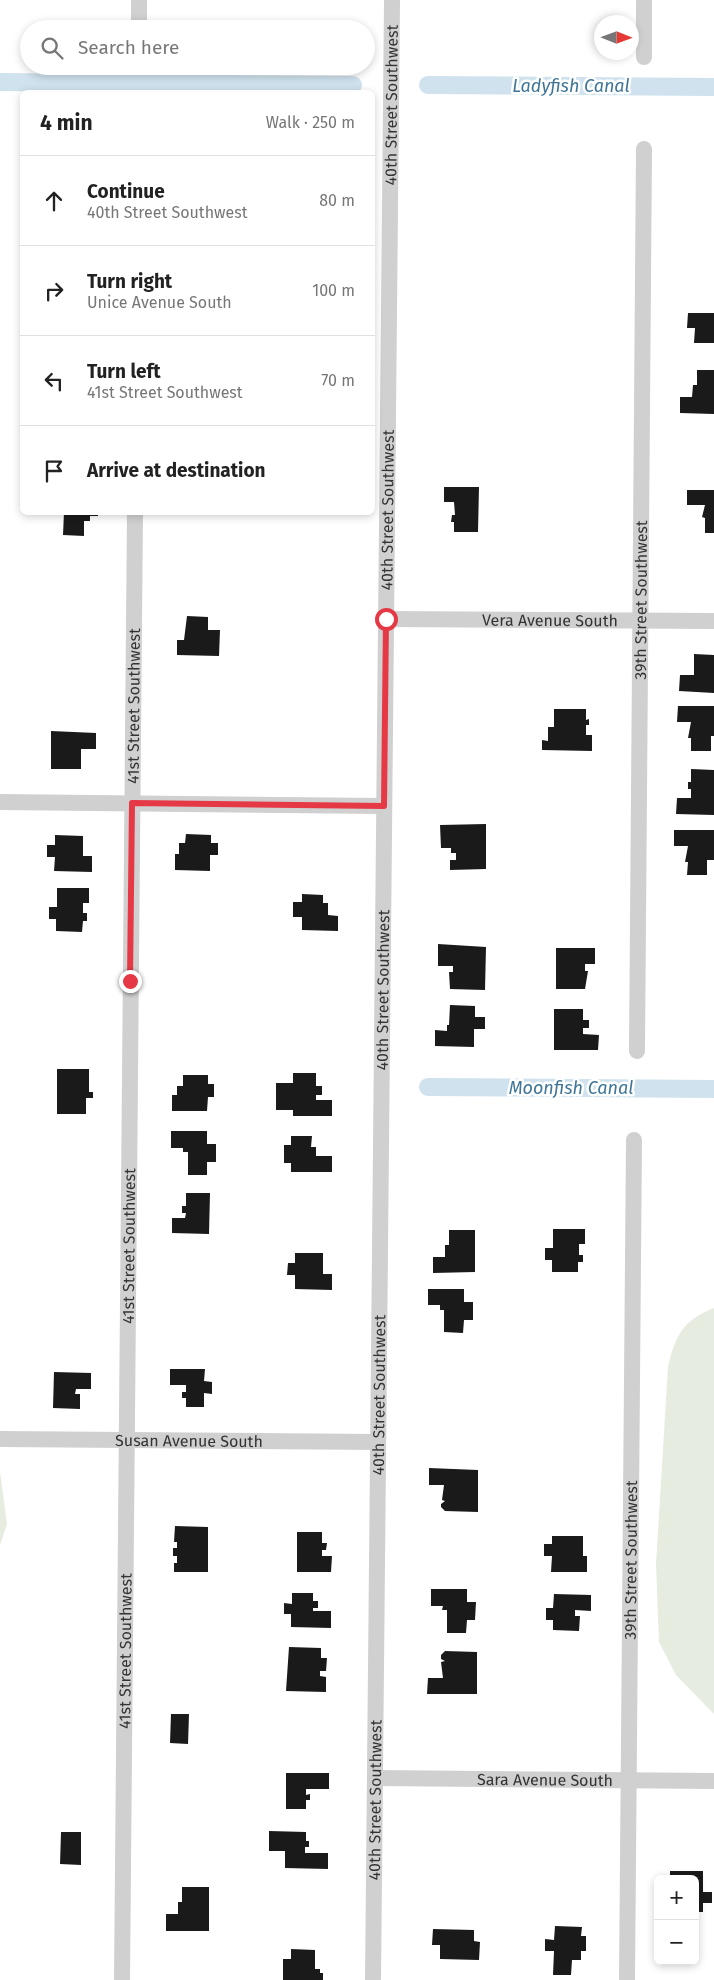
<!DOCTYPE html>
<meta charset="utf-8">
<style>
:root{--surface:#fff;--page:#f2f2f2;--text:#222;--muted:#767676;--line:#e0e0e0}
body{margin:0;font-family:"Fira Sans",sans-serif;background:var(--page);color:var(--text)}
.controls{position:absolute;right:15px;bottom:15px;display:grid;overflow:hidden;border-radius:8px;box-shadow:0 2px 8px #0003}
.controls button{width:45px;height:45px;display:grid;place-items:center;padding:0;border:0;border-bottom:1px solid var(--line);background:var(--surface);color:var(--text);font:25px sans-serif}
.compass{position:absolute;left:594px;top:15px;width:45px;height:45px;border-radius:50%;background:var(--surface);box-shadow:0 2px 8px #0003;rotate:91deg}
.stop{position:absolute;width:15px;height:15px;margin:-11px;border:4px solid #e63946;border-radius:50%;background:#fff}
.stop.end{background:#e63946;border-color:#fff;box-shadow:0 1px 5px #0008}
.list{margin:0;padding:0;list-style:none}
h2{display:flex;justify-content:space-between;align-items:center;height:65px;margin:0;padding:0 20px;font-size:21px}
h2 small{font-size:16px;font-weight:400;color:var(--muted)}
.list li{display:grid;grid-template-columns:32px 1fr auto;gap:15px;align-items:center;box-sizing:border-box;height:90px;padding:0 20px;border-top:1px solid var(--line)}
.list b{display:block;font-size:19px;white-space:nowrap}
.list p{margin:0;font-size:16px;white-space:nowrap;color:var(--muted)}
.list em{font-size:16px;font-style:normal;color:var(--muted)}
.icon{flex:none;width:28px;height:28px;fill:none;stroke:currentColor;stroke-width:2;stroke-linecap:round;stroke-linejoin:round}
.map{position:relative;flex:none;width:714px;height:1980px;overflow:hidden}
.search{position:absolute;background:var(--surface);box-shadow:0 2px 8px #0003;left:20px;top:20px;width:355px;height:55px;display:flex;align-items:center;gap:12px;box-sizing:border-box;padding:0 18px;border-radius:28px;color:var(--muted);font-size:19px}
.panel{position:absolute;background:var(--surface);box-shadow:0 2px 8px #0003;left:20px;top:90px;width:355px;height:425px;border-radius:8px}
.map>svg:first-child{display:block}
.green{fill:#e6ecdf}
.lines{fill:none;stroke-linecap:round;stroke-linejoin:round}
.canal{stroke:#cfe2ee;stroke-width:18}
.building{fill:#1a1a1a}
.minor{stroke:#d0d0d0;stroke-width:16}
.route{stroke:#e63946;stroke-width:6}
.labels{text-anchor:middle;dominant-baseline:central;stroke-width:5;stroke-linejoin:round;paint-order:stroke}
.street-label{font-size:16px;fill:#333;stroke:#fff}
.water-label{font-size:18px;font-style:italic;fill:#3f7597;stroke:#fff}
</style>
<div class="map">
<svg width="714" height="1980" viewBox="0 0 714 1980">
<rect width="100%" height="100%" fill="#fff"/>
<g class="green">
<path d="M714,1308V1714L676,1675L659,1642L656,1564L668,1367C675,1336 683,1320 714,1308Z"/>
<path d="M0,1472L7,1524L0,1545Z"/>
</g>
<g class="lines">
<g class="canal">
<path d="M0,82L353,85"/>
<path d="M428,85L714,87"/>
<path d="M428,1087L714,1089"/>
</g>
</g>
<g class="building">
<path d="M688,313H714V343H694L695,328H687Z"/>
<path d="M697,370H714V414L680,413V397H692L693,385H697Z"/>
<path d="M444,487H479L478,532H454V522H451L452,515H455L454,502H444Z"/>
<path d="M687,490H714V533H705V518L702,517L705,505H687Z"/>
<path d="M64,512H98V516H90V521H84V536L63,535Z"/>
<path d="M187,616L208,617V630H220L219,656L177,655V640H184Z"/>
<path d="M694,654L714,655V693L679,691L680,675H694Z"/>
<path d="M678,706H714V736H711V751H691V738H688L691,722H677Z"/>
<path d="M554,709H586V720L589,719V725H586V735H592V751L542,750V740L548,741V727H554Z"/>
<path d="M51,731L96,733V749H81V769H51Z"/>
<path d="M691,769L714,770V815L676,814L677,798H691V789H688V782H691Z"/>
<path d="M486,824V869L450,870V860H456V853H451V848H441L440,825Z"/>
<path d="M674,830H714V860H707V875H687L688,862H685L688,846H674Z"/>
<path d="M186,834L211,835V843H218V855H210V871L175,870V854H179V843H185Z"/>
<path d="M55,835L83,836V856H92V872L54,871L55,857H47V845H55Z"/>
<path d="M57,888H89V903H83V913H87V921H83L82,932L56,931V919H49V907H57Z"/>
<path d="M302,894L323,895V903H328V915L338,916V931L302,930V917H293V902H302Z"/>
<path d="M438,944L486,947L485,990L450,989L449,972H453V966H438Z"/>
<path d="M556,948H595V964H585V971H588L585,989H556Z"/>
<path d="M450,1005L475,1006V1017H485V1029H474V1047L435,1046V1030L447,1031V1025H449Z"/>
<path d="M554,1009H583V1020H589V1028H583V1034L599,1035L598,1050H554Z"/>
<path d="M57,1069H89V1092H93V1098H86V1114H57Z"/>
<path d="M293,1073H316V1086H322V1095H316V1100H332V1116H293V1110H276V1083H293Z"/>
<path d="M183,1075H208V1084H214V1097H208L207,1111H172V1095H177V1086H183Z"/>
<path d="M171,1131H207V1144H216V1162H207V1175H188V1152H183V1148H171Z"/>
<path d="M291,1136H312L311,1147H316V1156H332V1172H291V1163H284V1145H291Z"/>
<path d="M186,1193H210L209,1234L172,1233V1218H185L186,1213H182V1206H186Z"/>
<path d="M553,1229H585V1244H579V1255H583V1262H578V1272H552V1260H545V1248H553Z"/>
<path d="M449,1230H475V1272L433,1273V1257H445V1245H449Z"/>
<path d="M295,1253H323V1274H332V1290L295,1289V1275H287L288,1263H295Z"/>
<path d="M428,1289H464V1302H473V1320H464L463,1333L444,1332V1310H440V1305H428Z"/>
<path d="M170,1369H205L204,1381L212,1382V1394L204,1393V1407H186V1398H182V1392H186V1385H170Z"/>
<path d="M54,1372L91,1373V1389H76L75,1394H80V1409L53,1408Z"/>
<path d="M429,1468L478,1470V1512L445,1511L441,1507V1504L445,1501L442,1500L444,1485H429Z"/>
<path d="M175,1526L208,1527V1572H174V1563H177V1556H173V1548H177V1542H174Z"/>
<path d="M297,1532H322V1543H327L326,1550H322V1556H332L331,1572H297Z"/>
<path d="M552,1536H583V1556H587V1572H551L552,1556H544V1544H552Z"/>
<path d="M431,1589H467V1602H476L475,1620H467L466,1633H447V1610H442L443,1606H431Z"/>
<path d="M292,1593H313V1601H318V1608H313V1611H331V1628L291,1627V1614H284V1603L292,1604Z"/>
<path d="M554,1594L591,1595V1611L575,1610V1616H580L579,1631L553,1630V1620H546V1608H553Z"/>
<path d="M289,1647L321,1648V1658H327L326,1671H320V1676L326,1677V1692L286,1691Z"/>
<path d="M445,1651L477,1652V1694H427L428,1678H443L441,1662L445,1661L441,1659V1655Z"/>
<path d="M171,1714H189L188,1744L170,1743Z"/>
<path d="M286,1773H329V1789H306V1795L310,1794V1800H306V1809H286Z"/>
<path d="M269,1831L306,1832V1841H309V1847H305V1853H328V1869L285,1868V1851H269Z"/>
<path d="M61,1832H81V1865L60,1864Z"/>
<path d="M670,1871H703V1892H712V1903H703V1912H695V1879H670Z"/>
<path d="M182,1887H209V1931H166V1914H178V1902H182Z"/>
<path d="M555,1926L582,1927L581,1936H586V1951H581V1960H572L571,1975H553L554,1951H545V1939L554,1940Z"/>
<path d="M433,1929L474,1930V1941L480,1942L479,1960L440,1959V1945H432Z"/>
<path d="M291,1949L315,1950V1969H320V1973H323V1980H283V1959H291Z"/>
</g>
<g class="lines">
<g class="minor">
<path d="M139,29V0"/>
<path d="M644,57V0"/>
<path id="s1" d="M386,619L714,621"/>
<path d="M0,802L384,806"/>
<path id="s2" d="M637,1051L644,149"/>
<path id="s3" d="M0,1439L378,1442"/>
<path id="s4" d="M375,1778L714,1781"/>
<path id="s5" d="M122,1980L135,512"/>
<path id="s6" d="M373,1980L392,0"/>
<path id="s7" d="M627,1980L634,1140"/>
</g>
</g>
<g class="lines">
<path class="route" d="M130,981L132,803L384,806L386,619"/>
</g>
<g class="labels">
<g class="street-label">
<text stroke="none"><textPath href="#s6" startOffset="1875">40th Street Southwest</textPath></text>
<text stroke="none"><textPath href="#s6" startOffset="1470">40th Street Southwest</textPath></text>
<text stroke="none"><textPath href="#s2" startOffset="451">39th Street Southwest</textPath></text>
<text stroke="none"><textPath href="#s1" startOffset="164">Vera Avenue South</textPath></text>
<text stroke="none"><textPath href="#s5" startOffset="1274">41st Street Southwest</textPath></text>
<text stroke="none"><textPath href="#s6" startOffset="990">40th Street Southwest</textPath></text>
<text stroke="none"><textPath href="#s5" startOffset="734">41st Street Southwest</textPath></text>
<text stroke="none"><textPath href="#s6" startOffset="585">40th Street Southwest</textPath></text>
<text stroke="none"><textPath href="#s3" startOffset="189">Susan Avenue South</textPath></text>
<text stroke="none"><textPath href="#s7" startOffset="420">39th Street Southwest</textPath></text>
<text stroke="none"><textPath href="#s5" startOffset="329">41st Street Southwest</textPath></text>
<text stroke="none"><textPath href="#s4" startOffset="170">Sara Avenue South</textPath></text>
<text stroke="none"><textPath href="#s6" startOffset="180">40th Street Southwest</textPath></text>
</g>
<g class="water-label">
<text x="571" y="86">Ladyfish Canal</text>
<text x="571" y="1088">Moonfish Canal</text>
</g>
</g>
</svg>
<div class="controls">
<button>+</button>
<button>−</button>
</div>
<svg class="compass" viewBox="-18 -18 36 36"><path d="M0-13l5 13h-10z" fill="#e53935"/><path d="M0 13l5-13h-10z" fill="#767676"/></svg>
<div class="stop" style="left:386px;top:619px"></div>
<div class="stop end" style="left:130px;top:981px"></div>
<div class="search"><svg class="icon" aria-label="search" viewBox="0 0 24 24"><circle cx="10" cy="10" r="6"/><path d="M15 15l6 6"/></svg>Search here</div>
<section class="panel">
<h2>4 min<small>Walk · 250 m</small></h2>
<ul class="list">
<li><svg class="icon" aria-label="ahead" viewBox="0 0 24 24"><path d="M12 20V5M6 11l6-6 6 6"/></svg><div><b>Continue</b><p>40th Street Southwest</p></div><em>80 m</em></li>
<li><svg class="icon" aria-label="right" viewBox="0 0 24 24"><path d="M7 20v-9h11M14 6l5 5-5 5"/></svg><div><b>Turn right</b><p>Unice Avenue South</p></div><em>100 m</em></li>
<li><svg class="icon" aria-label="left" viewBox="0 0 24 24"><path d="M17 20v-9H6M10 6l-5 5 5 5"/></svg><div><b>Turn left</b><p>41st Street Southwest</p></div><em>70 m</em></li>
<li><svg class="icon" aria-label="arrive" viewBox="0 0 24 24"><path d="M6 21V4h12l-3 4 3 4H6"/></svg><div><b>Arrive at destination</b></div></li>
</ul>
</section>
</div>
